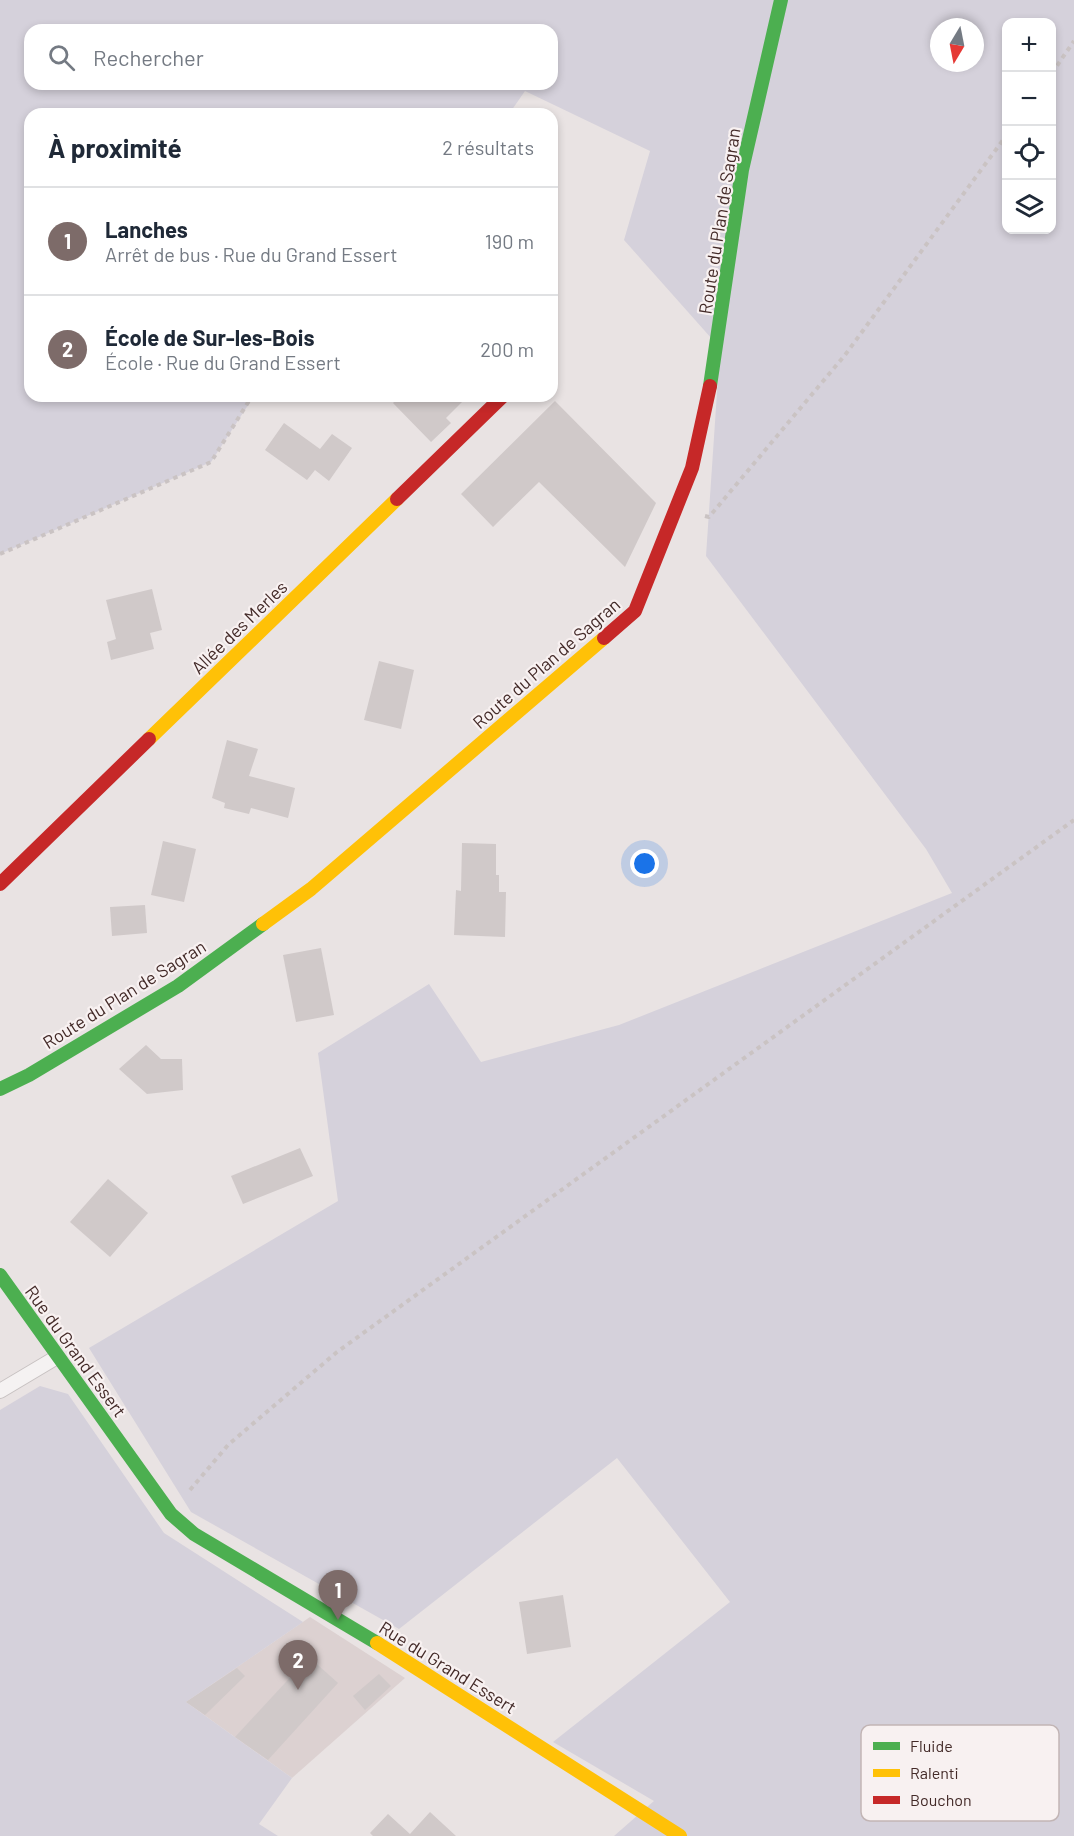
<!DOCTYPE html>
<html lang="fr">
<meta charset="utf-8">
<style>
:root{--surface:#fff;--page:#f2f2f3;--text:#1f2937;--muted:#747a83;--line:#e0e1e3;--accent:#7d6b69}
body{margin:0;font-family:Barlow,sans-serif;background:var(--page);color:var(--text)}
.controls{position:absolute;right:18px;top:18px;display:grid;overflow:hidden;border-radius:12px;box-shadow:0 3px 9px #0003}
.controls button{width:54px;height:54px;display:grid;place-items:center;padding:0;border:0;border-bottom:2px solid var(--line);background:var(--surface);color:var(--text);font:30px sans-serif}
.compass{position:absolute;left:930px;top:18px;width:54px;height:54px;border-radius:50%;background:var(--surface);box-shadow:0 3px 9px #0003;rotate:190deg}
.you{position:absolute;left:645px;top:864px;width:21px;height:21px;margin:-15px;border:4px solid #fff;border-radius:50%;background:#1a73e8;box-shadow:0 0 0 9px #1a73e833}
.badge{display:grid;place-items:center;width:39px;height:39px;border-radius:50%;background:var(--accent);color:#fff;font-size:20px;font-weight:700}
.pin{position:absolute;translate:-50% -50px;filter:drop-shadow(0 2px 3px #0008)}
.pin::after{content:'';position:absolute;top:32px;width:21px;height:18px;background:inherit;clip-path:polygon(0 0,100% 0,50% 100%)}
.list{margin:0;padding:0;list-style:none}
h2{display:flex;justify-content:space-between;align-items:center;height:78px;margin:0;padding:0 24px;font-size:26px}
h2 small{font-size:20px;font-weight:400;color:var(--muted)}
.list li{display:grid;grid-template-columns:39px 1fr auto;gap:18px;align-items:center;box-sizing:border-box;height:108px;padding:0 24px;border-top:2px solid var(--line)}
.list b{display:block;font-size:22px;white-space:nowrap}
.list p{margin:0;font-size:20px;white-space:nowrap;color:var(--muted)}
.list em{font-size:20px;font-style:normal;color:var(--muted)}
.icon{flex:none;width:33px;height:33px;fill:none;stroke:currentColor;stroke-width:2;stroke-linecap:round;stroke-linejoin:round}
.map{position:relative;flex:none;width:1074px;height:1836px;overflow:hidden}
.search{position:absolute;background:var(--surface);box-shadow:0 3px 9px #0003;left:24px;top:24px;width:534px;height:66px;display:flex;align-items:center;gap:15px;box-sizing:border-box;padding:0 21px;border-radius:18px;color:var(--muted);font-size:22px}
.panel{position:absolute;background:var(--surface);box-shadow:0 3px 9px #0003;left:24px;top:108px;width:534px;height:294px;border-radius:18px}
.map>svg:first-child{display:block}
.built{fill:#dcd1d1}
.green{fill:#d5d1db;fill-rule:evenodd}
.building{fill:#d0c9c9}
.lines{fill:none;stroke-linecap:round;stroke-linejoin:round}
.lane-casing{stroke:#c7c1c1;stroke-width:16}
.path{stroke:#cac3c3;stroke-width:4;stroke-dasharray:4.5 4.5;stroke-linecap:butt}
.lane{stroke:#f5f2f2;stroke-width:14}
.fast{stroke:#4caf50;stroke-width:14}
.slow{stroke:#ffc107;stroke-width:14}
.jam{stroke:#c62828;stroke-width:14}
.labels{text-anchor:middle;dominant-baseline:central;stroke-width:4.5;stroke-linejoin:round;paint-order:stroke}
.street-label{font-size:18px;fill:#432a28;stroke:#f8f1f1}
.key{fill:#f8f1f1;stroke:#c2b5b5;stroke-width:1.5}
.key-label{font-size:16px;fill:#432a28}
</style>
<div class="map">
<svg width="1074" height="1836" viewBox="0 0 1074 1836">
<rect width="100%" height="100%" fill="#e9e3e3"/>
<path class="built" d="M310,1617L405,1678L292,1778L186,1702Z"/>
<g class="green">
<path d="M0,0H1074V1836H614L654,1801L553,1742L730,1602L617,1458L399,1629L191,1512L89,1348L338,1201L318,1053L429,984L481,1062L619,1025L952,893L926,849L706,556L720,348L624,240L650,151L525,91L509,114H30V396H254L211,462L0,554ZM1006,22H1052V230H1006ZM939,27H975V63H939ZM30,30H552V84H30Z"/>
<path d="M40,1386L68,1394L164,1533L303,1622L186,1702L292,1778L259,1824L278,1836H0V1410Z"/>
</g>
<g class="building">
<path d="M400,396H468L446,418L451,423L431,442L393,403Z"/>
<path d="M555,401L656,503L625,567L539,482L493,527L461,494Z"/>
<path d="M284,423L320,449L332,434L352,448L329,481L315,470L307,480L265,450Z"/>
<path d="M152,589L162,630L150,633L154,649L111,660L107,642L116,639L106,600Z"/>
<path d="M379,661L414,670L401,729L364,720Z"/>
<path d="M227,740L258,749L249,776L295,788L288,818L251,808L249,814L224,808L225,803L212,798Z"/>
<path d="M163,841L196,849L184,902L151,895Z"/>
<path d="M462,843L496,844V875H499V892H506L505,937L454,935L456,890L461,891Z"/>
<path d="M145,905L147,933L112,936L110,907Z"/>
<path d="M321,948L334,1015L296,1022L283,955Z"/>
<path d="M146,1045L161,1059H182L183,1090L147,1094L119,1069Z"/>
<path d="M300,1148L313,1176L243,1204L231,1176Z"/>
<path d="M108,1179L148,1213L110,1257L70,1222Z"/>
<path d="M563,1595L571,1647L527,1654L519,1602Z"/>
<path d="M309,1657L338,1683L268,1760L235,1737Z"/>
<path d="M237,1668L245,1676L205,1715L186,1702Z"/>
<path d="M379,1674L391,1686L365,1710L353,1696Z"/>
<path d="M430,1812L456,1836H373L370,1833L388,1814L410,1834Z"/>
</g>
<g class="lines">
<defs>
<path id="lane" d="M0,1391L57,1357"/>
</defs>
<use href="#lane" class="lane-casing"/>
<g class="path">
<path d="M1052,73L1074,41"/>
<path d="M705,516L709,517L845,355L1006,136"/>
<path d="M0,554L211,462L252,396"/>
<path d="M190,1490L228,1445L337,1352L1074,820"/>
</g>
<use href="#lane" class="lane"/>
<g class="fast">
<path d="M710,386L742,170L781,0"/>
<path d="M0,1089L29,1075L178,986L263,924"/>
<path d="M0,1275L171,1514L194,1534L377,1643"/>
</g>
<g class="slow">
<path d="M149,739L397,499"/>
<path d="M263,924L311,889L604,638"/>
<path d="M377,1643L680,1836"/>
</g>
<g class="jam">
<path d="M397,499L503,396"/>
<path d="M604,638L635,611L692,468L710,386"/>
<path d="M0,884L149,739"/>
</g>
</g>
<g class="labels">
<g class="street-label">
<text transform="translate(719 221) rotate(-81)">Route du Plan de Sagran</text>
<text transform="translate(239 627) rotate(-44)">Allée des Merles</text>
<text transform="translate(546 663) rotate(-41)">Route du Plan de Sagran</text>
<text transform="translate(124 994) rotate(-32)">Route du Plan de Sagran</text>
<text transform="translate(76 1351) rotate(54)">Rue du Grand Essert</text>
<text transform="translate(448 1667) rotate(32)">Rue du Grand Essert</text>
</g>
</g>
<rect x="861" y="1725" width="198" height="96" rx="9" class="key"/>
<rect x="873" y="1742" width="27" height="8" fill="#4caf50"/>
<rect x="873" y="1769" width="27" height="8" fill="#ffc107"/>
<rect x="873" y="1796" width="27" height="8" fill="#c62828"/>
<g class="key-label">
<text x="910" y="1752">Fluide</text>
<text x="910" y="1779">Ralenti</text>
<text x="910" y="1806">Bouchon</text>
</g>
</svg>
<div class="controls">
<button>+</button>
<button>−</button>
<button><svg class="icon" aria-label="locate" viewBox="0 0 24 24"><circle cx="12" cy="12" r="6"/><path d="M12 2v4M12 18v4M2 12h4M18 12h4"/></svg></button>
<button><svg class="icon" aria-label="layers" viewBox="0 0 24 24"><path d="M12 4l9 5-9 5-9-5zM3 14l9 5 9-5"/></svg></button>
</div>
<svg class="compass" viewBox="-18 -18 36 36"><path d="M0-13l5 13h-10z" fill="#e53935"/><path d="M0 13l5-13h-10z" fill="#747a83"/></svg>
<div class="you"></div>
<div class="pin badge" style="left:338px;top:1620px">1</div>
<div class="pin badge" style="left:298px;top:1690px">2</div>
<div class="search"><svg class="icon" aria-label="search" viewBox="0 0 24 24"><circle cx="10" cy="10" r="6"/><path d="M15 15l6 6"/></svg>Rechercher</div>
<section class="panel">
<h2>À proximité<small>2 résultats</small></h2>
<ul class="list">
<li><span class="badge">1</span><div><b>Lanches</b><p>Arrêt de bus · Rue du Grand Essert</p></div><em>190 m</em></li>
<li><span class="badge">2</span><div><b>École de Sur-les-Bois</b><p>École · Rue du Grand Essert</p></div><em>200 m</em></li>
</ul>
</section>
</div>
